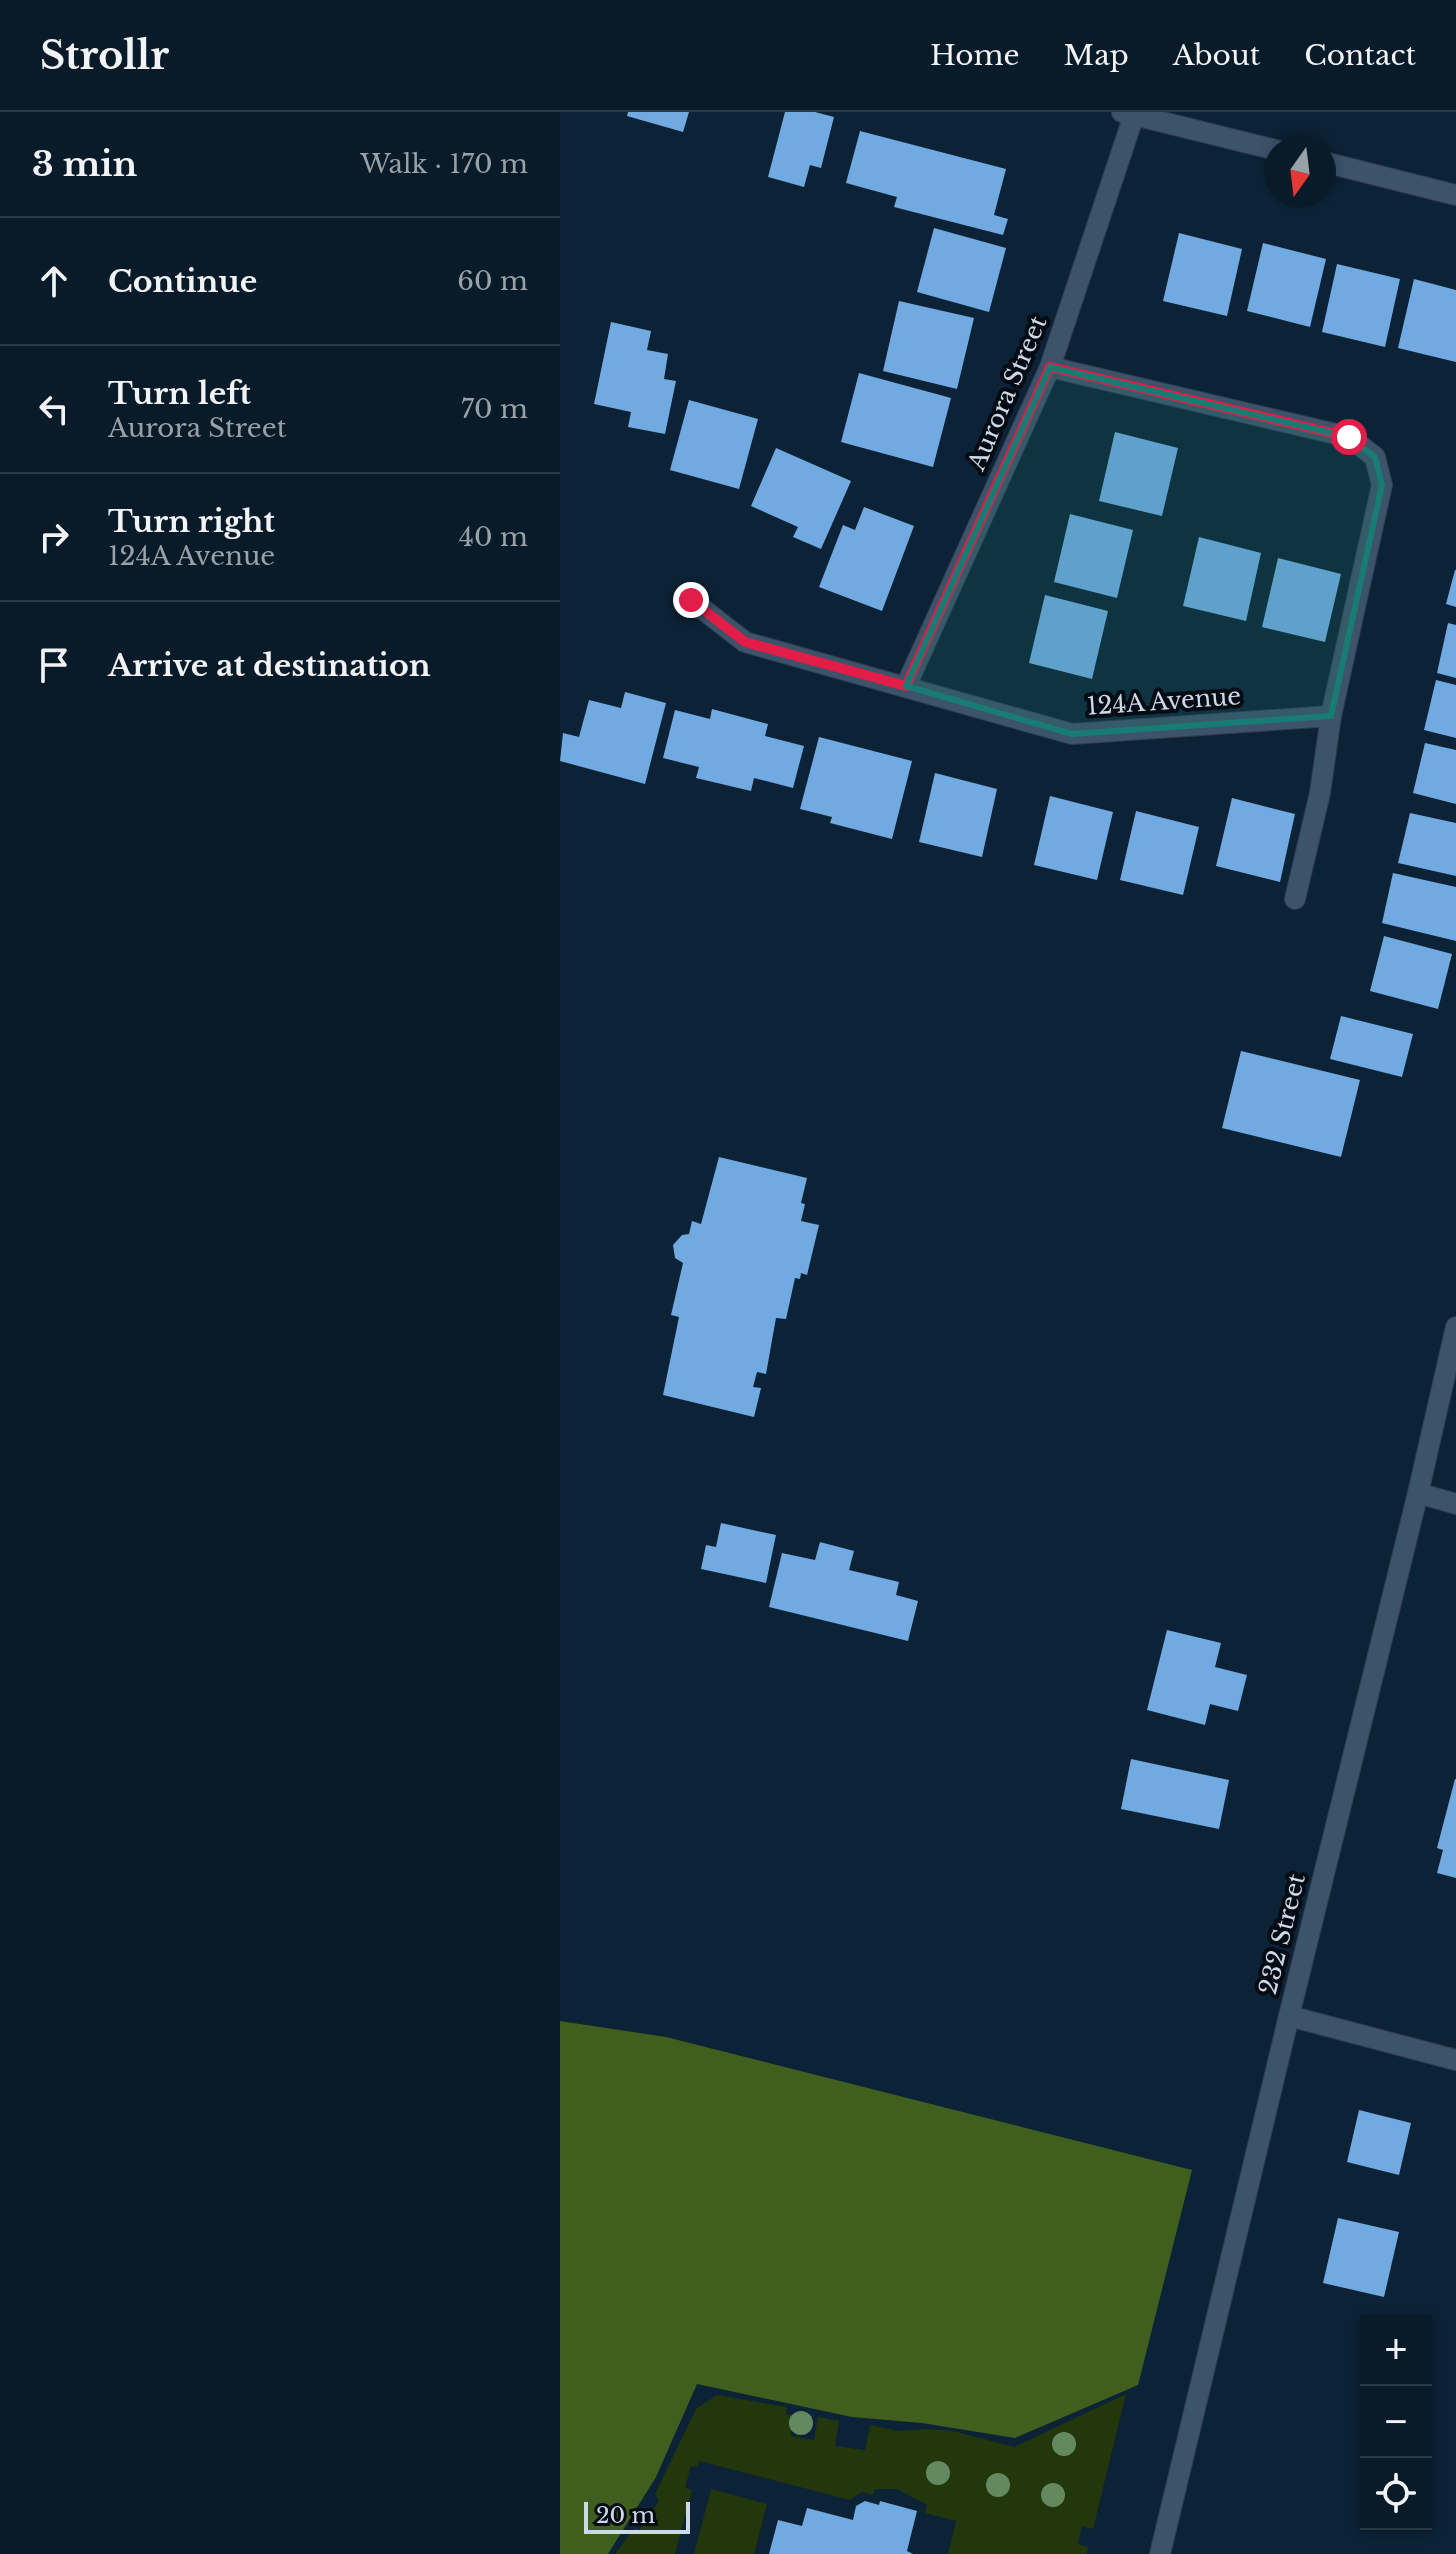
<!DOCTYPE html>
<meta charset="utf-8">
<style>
:root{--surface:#091a28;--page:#172734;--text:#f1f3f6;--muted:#99a1a8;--line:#293845}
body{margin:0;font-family:"Libre Baskerville",serif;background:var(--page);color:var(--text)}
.controls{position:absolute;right:24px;bottom:24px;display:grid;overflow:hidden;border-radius:0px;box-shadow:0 4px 12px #0003}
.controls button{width:72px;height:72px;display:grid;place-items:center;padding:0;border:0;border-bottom:2px solid var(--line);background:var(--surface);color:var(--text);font:40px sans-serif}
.compass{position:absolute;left:704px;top:24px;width:72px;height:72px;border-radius:50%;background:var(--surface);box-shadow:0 4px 12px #0003;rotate:194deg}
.scale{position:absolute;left:24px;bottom:20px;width:106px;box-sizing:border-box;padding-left:8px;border:4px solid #ccdae7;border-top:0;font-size:22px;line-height:28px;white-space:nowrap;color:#ccdae7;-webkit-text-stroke:6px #040b13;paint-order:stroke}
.stop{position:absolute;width:24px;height:24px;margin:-18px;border:6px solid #e11d48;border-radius:50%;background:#fff}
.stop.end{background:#e11d48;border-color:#fff;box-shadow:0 2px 8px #0008}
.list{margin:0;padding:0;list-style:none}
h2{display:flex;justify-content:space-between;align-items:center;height:104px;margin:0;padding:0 32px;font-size:34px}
h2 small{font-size:26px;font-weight:400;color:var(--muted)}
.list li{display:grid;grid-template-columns:52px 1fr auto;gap:24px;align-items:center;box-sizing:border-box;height:128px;padding:0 32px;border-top:2px solid var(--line)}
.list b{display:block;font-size:30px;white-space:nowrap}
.list p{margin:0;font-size:26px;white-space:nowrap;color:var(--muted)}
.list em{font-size:26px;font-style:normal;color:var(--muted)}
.icon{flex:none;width:44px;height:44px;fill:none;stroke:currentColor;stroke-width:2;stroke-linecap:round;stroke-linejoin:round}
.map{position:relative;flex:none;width:896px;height:2442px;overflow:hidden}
header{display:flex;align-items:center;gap:48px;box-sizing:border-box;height:112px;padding:0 40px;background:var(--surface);border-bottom:2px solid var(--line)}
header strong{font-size:38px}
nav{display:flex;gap:44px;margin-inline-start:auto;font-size:28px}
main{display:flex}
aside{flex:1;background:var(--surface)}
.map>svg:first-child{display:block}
.green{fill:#22370b}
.forest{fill:#405f1e}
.building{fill:#71aae0}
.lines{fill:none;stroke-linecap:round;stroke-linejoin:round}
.service-casing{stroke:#313c4d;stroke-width:22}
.minor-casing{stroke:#313c4d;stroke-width:22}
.secondary-casing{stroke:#313c4d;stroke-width:22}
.service{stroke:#3c536a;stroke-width:20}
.minor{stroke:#3c536a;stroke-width:20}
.secondary{stroke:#3c536a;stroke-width:20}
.tree{fill:#64885f}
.route{stroke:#e11d48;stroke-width:10}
.marked{fill:#187b74;fill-opacity:0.2;stroke:#187b74;stroke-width:6;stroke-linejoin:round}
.labels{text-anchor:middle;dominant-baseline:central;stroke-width:8;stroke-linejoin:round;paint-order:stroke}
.street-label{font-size:24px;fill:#ccdae7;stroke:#040b13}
</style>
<header>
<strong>Strollr</strong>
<nav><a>Home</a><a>Map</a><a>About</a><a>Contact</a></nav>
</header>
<main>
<aside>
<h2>3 min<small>Walk · 170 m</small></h2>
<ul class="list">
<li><svg class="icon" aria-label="ahead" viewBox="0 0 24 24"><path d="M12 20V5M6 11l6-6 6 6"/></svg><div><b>Continue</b></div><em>60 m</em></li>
<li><svg class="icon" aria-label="left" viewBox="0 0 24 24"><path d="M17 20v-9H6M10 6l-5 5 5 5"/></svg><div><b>Turn left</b><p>Aurora Street</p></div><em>70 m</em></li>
<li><svg class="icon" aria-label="right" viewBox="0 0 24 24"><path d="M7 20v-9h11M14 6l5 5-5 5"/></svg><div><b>Turn right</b><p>124A Avenue</p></div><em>40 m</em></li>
<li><svg class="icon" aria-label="arrive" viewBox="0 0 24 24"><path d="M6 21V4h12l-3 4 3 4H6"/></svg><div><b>Arrive at destination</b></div></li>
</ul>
</aside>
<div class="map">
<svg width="896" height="2442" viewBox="0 0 896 2442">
<rect width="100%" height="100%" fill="#0c2236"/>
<g class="green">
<path d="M566,2282L533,2417L522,2414L518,2432L528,2435L527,2442H388L396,2409L365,2401L367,2393L337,2377H315L313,2383L302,2380L290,2388L139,2349L137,2355L131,2354L125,2375L132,2378L115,2442H55L74,2416L79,2418L85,2410L80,2406L84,2399L90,2402L99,2389L95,2382L136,2297L157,2283L227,2295L226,2302L234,2303L231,2324L254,2328L258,2305L279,2309L275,2334L305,2338L310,2313L339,2319L368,2317L393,2319L454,2335Z"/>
<path d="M151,2377L207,2392L194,2442H134Z"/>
</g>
<path class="forest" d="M0,1909L106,1925L632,2058L578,2273L455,2326L362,2311L292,2305L137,2272L96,2365L48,2442H0Z"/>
<g class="building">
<path d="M68,0H129L123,20L67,4Z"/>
<path d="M225,0H255L274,5L261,56L250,53L244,75L208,65Z"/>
<path d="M300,19L446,57L434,103L448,107L443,123L334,95L337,85L286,71Z"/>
<path d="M374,116L446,136L429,200L357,180Z"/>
<path d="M619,121L682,137L667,204L603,189Z"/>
<path d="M703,131L766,147L750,215L687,199Z"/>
<path d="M777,152L840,167L825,235L762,220Z"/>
<path d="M854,167L896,178V250L838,236Z"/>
<path d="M339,189L414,206L397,277L323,259Z"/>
<path d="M51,210L91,219L87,238L108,242L104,267L116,269L105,322L68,315L71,300L34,292Z"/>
<path d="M299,261L391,286L373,355L281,330Z"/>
<path d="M129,288L198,307L179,377L110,358Z"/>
<path d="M555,320L618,336L602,404L539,389Z"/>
<path d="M216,336L291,369L261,437L233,425L238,415L191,394Z"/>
<path d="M304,395L354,414L322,499L259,475L283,413L295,418Z"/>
<path d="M510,402L573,418L557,486L494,470Z"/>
<path d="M639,425L701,441L686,509L623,494Z"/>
<path d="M718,446L781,462L765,530L702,515Z"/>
<path d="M895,458H896V495L886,492Z"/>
<path d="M485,483L548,499L532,567L469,551Z"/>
<path d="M888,511L896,513V566L877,561Z"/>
<path d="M876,568L896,573V626L864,618Z"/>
<path d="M65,580L106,591L85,672L0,649L3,621L19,625L29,588L61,596Z"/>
<path d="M152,597L208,612L205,624L244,634L233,676L194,666L191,679L136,666L139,655L103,646L115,598L150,607Z"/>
<path d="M259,625L352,649L332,727L270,711L272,705L240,697Z"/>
<path d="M865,631L896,638V692L853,681Z"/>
<path d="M375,661L437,677L422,745L359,730Z"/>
<path d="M490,684L553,700L537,768L474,753Z"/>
<path d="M672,686L735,702L720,770L656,754Z"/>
<path d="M576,699L639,715L623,783L560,768Z"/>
<path d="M850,701L896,711V764L838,751Z"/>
<path d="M833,761L896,775V829L822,811Z"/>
<path d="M824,824L892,842L878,897L810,879Z"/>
<path d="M781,904L853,922L842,965L770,947Z"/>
<path d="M681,939L800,968L781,1045L662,1016Z"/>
<path d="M159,1045L247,1066L241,1091L245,1092L241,1109L259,1113L247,1163L241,1161L240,1167L235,1166L226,1207L216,1206L206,1262L197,1260L193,1275L201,1276L194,1305L103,1283L119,1205L111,1203L123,1151L115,1146L113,1133L122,1123L129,1122L132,1109L141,1112Z"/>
<path d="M161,1411L216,1423L206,1471L141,1457L146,1433L156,1435Z"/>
<path d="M260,1430L294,1439L289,1458L339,1470L336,1483L358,1489L348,1529L209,1495L222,1441L255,1448Z"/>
<path d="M607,1518L661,1531L655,1555L687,1563L678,1599L650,1592L645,1613L587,1598Z"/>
<path d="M571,1647L669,1668L659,1717L561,1697Z"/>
<path d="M895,1667H896V1766L877,1761L883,1738L877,1736Z"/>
<path d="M799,1998L851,2011L839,2063L787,2050Z"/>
<path d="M778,2106L839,2120L824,2185L763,2171Z"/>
<path d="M305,2389L319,2393L320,2389L357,2399L347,2439L353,2442H209L218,2408L242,2414L247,2396L293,2408L296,2394Z"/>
</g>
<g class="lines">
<defs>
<path id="service" d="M735,787L760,681L771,604"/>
<g id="minor">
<path d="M562,0L716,38"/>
<path d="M764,50L896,83"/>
<path d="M131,488L185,530L512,622L771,604L822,373L815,345L789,325L490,255"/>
<path d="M346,574L490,255L575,0"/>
<path d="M858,1381L896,1392"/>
<path d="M729,1904L896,1948"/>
</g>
<path id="secondary" d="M600,2442L729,1904L858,1381L896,1215"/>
</defs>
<use href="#service" class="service-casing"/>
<use href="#minor" class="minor-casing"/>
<use href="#secondary" class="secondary-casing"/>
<use href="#service" class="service"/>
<use href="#minor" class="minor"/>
<use href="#secondary" class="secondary"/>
</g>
<g class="tree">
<circle cx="241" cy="2311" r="12"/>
<circle cx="504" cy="2332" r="12"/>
<circle cx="378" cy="2361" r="12"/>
<circle cx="438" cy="2373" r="12"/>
<circle cx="493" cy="2383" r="12"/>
</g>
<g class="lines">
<path class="route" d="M131,488L185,530L346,574L490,255L789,325"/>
</g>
<path class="marked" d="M490,255L789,325L815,345L822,373L771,604L512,622L346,574Z"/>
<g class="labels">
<g class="street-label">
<text transform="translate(447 281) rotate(-67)">Aurora Street</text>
<text transform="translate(604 589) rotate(-4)">124A Avenue</text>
<text transform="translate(722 1822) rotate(-76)">232 Street</text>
</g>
</g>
</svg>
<div class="controls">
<button>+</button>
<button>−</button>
<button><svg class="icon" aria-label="locate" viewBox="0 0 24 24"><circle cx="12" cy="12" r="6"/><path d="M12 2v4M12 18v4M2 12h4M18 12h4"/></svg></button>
</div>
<svg class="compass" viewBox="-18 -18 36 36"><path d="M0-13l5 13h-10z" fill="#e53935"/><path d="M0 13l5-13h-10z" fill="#99a1a8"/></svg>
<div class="scale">20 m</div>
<div class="stop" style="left:789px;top:325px"></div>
<div class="stop end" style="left:131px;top:488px"></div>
</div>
</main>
